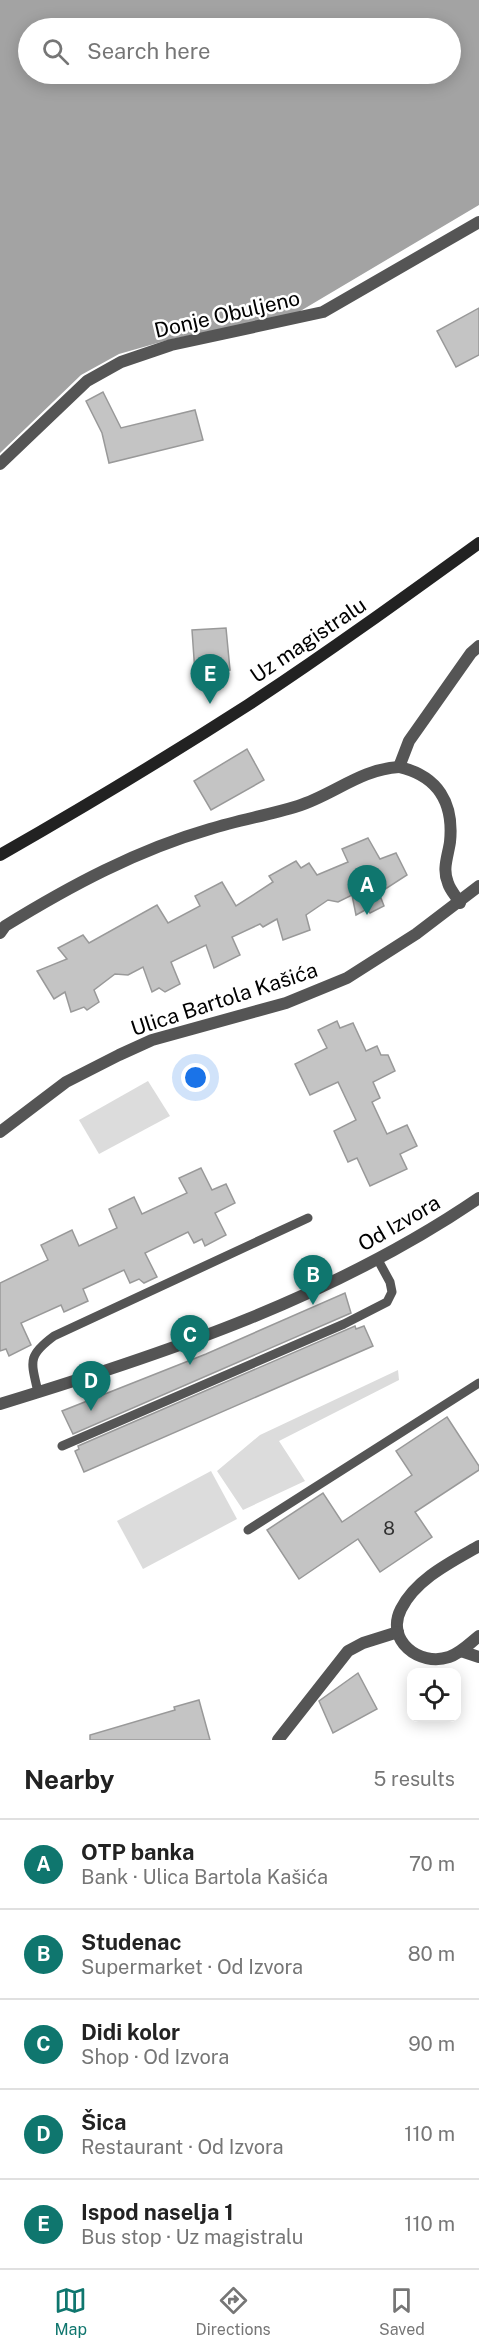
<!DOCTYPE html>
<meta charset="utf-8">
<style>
:root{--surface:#fff;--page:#f2f2f2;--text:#222;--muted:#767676;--line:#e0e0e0;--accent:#0f766e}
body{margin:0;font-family:"Public Sans",sans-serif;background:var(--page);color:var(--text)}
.controls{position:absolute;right:18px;bottom:18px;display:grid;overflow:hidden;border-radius:12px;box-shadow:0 3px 15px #0003}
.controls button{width:54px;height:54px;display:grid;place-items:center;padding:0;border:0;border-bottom:2px solid var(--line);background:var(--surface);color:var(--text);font:30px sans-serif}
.you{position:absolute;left:196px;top:1078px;width:21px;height:21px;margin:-15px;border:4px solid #fff;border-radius:50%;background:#1a73e8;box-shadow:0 0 0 9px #1a73e833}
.badge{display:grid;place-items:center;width:39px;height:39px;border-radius:50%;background:var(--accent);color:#fff;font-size:20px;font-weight:700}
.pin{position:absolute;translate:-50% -50px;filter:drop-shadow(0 2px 3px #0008)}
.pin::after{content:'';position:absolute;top:32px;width:21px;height:18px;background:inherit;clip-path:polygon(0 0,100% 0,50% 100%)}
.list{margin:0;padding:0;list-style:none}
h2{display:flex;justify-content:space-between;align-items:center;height:78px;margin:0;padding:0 24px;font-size:26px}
h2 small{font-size:20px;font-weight:400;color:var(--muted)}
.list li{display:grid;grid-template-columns:39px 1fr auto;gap:18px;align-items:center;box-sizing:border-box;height:90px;padding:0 24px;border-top:2px solid var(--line)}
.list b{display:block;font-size:22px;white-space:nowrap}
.list p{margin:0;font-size:20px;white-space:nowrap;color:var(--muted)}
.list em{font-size:20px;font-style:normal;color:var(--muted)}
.icon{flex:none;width:33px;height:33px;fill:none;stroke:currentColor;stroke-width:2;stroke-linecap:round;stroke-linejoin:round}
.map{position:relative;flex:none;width:479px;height:1740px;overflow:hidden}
.search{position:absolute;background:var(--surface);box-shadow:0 3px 15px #0003;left:18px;right:18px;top:18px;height:66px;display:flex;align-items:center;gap:15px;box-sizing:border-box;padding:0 21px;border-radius:33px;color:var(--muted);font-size:22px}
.sheet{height:528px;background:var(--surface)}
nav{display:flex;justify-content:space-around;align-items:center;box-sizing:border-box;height:84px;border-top:2px solid var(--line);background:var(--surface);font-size:16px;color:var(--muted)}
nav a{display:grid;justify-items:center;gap:3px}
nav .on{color:var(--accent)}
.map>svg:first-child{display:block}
.green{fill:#dcdcdc}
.water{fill:#a3a3a3;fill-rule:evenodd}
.building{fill:#c4c4c4;stroke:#999;stroke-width:1.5}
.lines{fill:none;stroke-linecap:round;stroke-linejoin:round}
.service{stroke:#555;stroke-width:9}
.minor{stroke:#555;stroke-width:12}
.secondary{stroke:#222;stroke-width:12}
.labels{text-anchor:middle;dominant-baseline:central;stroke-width:5;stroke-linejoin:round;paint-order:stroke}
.number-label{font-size:18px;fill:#313131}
.street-label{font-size:21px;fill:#000;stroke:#fff}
</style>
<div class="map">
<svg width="479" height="1740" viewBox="0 0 479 1740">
<rect width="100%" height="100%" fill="#fff"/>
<g class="green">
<path d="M148,1081L170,1116L99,1154L79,1120Z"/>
<path d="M398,1370L399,1380L279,1441L305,1481L243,1510L217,1471L260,1435Z"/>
<path d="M211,1471L237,1519L143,1569L117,1521Z"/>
</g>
<path class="water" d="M0,0H479V205L297,313L168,340L119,354L81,375L0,453ZM28,28H450V74H28Z"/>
<g class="building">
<path d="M479,308V355L456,367L437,331Z"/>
<path d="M103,392L121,428L195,410L203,440L109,463L102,433L86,401Z"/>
<path d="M226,628L230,670L195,673L192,630Z"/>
<path d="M247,749L264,780L211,810L194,781Z"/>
<path d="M368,838L380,859L396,853L407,875L379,893L384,906L370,913L367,909L356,915L352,895L338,902L328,900L306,915L310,930L283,940L277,919L263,927L260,924L232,937L240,955L214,968L206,945L171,962L180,984L165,992L159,988L152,992L143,967L128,975L115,974L94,990L99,1002L87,1010L84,1007L71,1012L65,992L54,999L37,971L67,959L58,948L83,935L89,943L157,905L168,923L200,906L195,896L222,882L236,906L273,882L269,876L296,861L301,868L309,863L317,875L348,862L342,849Z"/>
<path d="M337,1021L340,1028L353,1023L366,1051L377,1046L381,1055H388L395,1071L373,1082L380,1098L372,1102L387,1134L407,1125L417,1146L400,1154L407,1169L370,1186L357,1158L348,1162L334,1131L356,1120L338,1082L310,1095L295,1064L327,1048L318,1030Z"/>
<path d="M201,1168L212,1190L226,1184L235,1203L215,1213L226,1235L205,1246L202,1239L194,1243L188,1232L145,1253L157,1277L144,1283L139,1279L130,1283L124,1270L83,1289L88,1301L64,1312L61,1305L21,1323L31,1345L9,1356L6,1349L0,1351V1283L48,1260L41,1245L72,1230L79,1246L117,1228L109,1209L134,1197L142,1214L187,1193L179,1178Z"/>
<path d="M345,1293L351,1313L73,1434L62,1411L206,1354Z"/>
<path d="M355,1326L356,1329L364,1326L373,1346L84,1472L75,1451L79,1449L78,1446Z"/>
<path d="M447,1417L479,1466V1470L415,1512L432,1537L380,1572L358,1539L299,1579L267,1530L323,1493L342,1522L412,1475L396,1451Z"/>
<path d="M358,1673L377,1709L333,1733L319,1701Z"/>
<path d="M199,1700L210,1740H90V1735L175,1710L174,1707Z"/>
</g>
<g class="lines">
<g class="service">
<path d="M38,1392C31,1361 27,1356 54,1336L308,1218"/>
<path d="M62,1446L344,1324L387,1302L392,1292L390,1282L378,1260"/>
<path d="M248,1530L479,1383"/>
</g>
<g class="minor">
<path d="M0,464L87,381L121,362L171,345L323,312L479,222"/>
<path d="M460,903C456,896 450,890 448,883C442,869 448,856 450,842C454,803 438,776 399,767L409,741L471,653L479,646"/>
<path d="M0,933L5,926C70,886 137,850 210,829C239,820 269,815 298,806C333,795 361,769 399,767"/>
<path d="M0,1132L66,1082L119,1055L152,1040L286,1003L347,978L416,934L479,886"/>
<path d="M0,1404C167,1353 334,1297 479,1198"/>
<path d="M479,1546C451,1562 416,1579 401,1609C385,1640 419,1667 449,1657C461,1653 470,1643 479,1636"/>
<path d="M461,1651L479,1657"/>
<path d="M278,1740L348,1651L363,1643L398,1632"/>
</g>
<path class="secondary" d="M0,855C84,807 167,757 248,705C327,653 403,598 479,543"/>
</g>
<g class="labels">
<g class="number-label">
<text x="389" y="1528">8</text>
</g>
<g class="street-label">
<text transform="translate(227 314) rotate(-13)">Donje Obuljeno</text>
<text transform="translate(308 640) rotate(-34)">Uz magistralu</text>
<text transform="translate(224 999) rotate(-18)">Ulica Bartola Kašića</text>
<text transform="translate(399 1223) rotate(-30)">Od Izvora</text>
</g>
</g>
</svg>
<div class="controls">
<button><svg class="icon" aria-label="locate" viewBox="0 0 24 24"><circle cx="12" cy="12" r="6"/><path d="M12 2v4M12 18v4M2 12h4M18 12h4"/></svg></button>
</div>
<div class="you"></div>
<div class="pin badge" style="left:367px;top:915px">A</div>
<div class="pin badge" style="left:313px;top:1305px">B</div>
<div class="pin badge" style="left:190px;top:1365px">C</div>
<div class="pin badge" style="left:91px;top:1411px">D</div>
<div class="pin badge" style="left:210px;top:704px">E</div>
<div class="search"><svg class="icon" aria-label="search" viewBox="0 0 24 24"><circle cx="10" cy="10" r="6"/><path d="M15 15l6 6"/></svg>Search here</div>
</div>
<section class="sheet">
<h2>Nearby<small>5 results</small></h2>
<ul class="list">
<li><span class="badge">A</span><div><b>OTP banka</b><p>Bank · Ulica Bartola Kašića</p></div><em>70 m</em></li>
<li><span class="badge">B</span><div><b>Studenac</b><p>Supermarket · Od Izvora</p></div><em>80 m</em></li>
<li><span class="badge">C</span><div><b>Didi kolor</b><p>Shop · Od Izvora</p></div><em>90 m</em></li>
<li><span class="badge">D</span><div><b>Šica</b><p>Restaurant · Od Izvora</p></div><em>110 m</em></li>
<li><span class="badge">E</span><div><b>Ispod naselja 1</b><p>Bus stop · Uz magistralu</p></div><em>110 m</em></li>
</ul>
</section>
<nav>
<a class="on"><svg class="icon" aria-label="map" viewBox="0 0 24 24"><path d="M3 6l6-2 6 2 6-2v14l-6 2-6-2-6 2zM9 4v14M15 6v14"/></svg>Map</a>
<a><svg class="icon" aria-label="directions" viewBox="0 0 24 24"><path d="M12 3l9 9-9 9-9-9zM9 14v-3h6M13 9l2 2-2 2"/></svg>Directions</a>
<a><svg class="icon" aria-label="saved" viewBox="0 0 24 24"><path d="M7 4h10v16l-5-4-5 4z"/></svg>Saved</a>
</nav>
